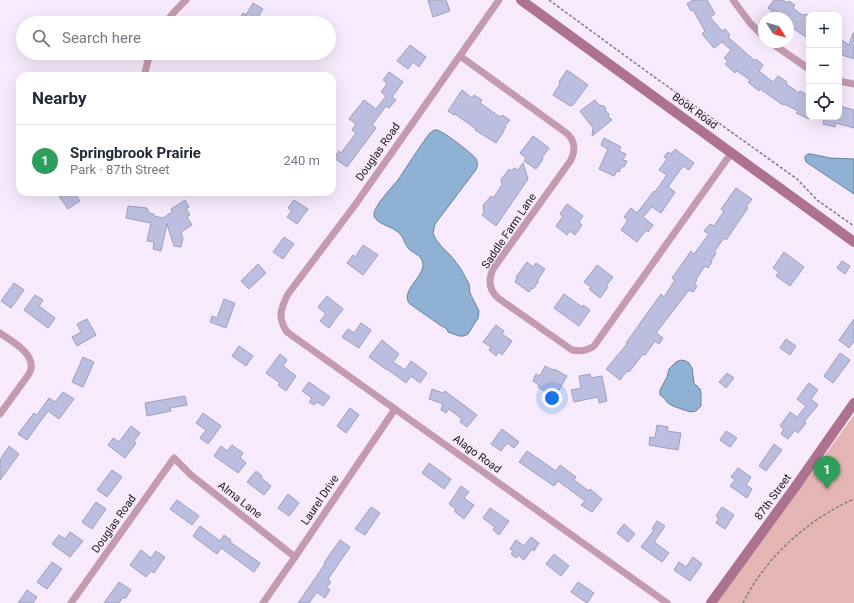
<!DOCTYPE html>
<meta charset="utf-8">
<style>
:root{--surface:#fff;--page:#f6f6f7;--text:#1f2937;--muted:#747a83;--line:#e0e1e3;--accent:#2563eb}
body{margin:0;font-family:Roboto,sans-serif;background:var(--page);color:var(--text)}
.controls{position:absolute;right:12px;top:12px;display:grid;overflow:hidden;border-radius:8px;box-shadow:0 4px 16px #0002}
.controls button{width:36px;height:36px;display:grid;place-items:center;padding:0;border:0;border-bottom:1px solid var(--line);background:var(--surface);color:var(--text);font:20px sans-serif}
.compass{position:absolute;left:758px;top:12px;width:36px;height:36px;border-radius:50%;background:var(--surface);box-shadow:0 4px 16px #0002;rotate:127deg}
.you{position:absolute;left:552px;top:398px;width:14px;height:14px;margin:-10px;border:3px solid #fff;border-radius:50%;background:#1a73e8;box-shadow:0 0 0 6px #1a73e833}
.badge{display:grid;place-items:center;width:26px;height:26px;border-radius:50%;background:var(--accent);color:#fff;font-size:13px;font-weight:700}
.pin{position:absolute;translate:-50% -33px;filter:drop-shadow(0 1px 2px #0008)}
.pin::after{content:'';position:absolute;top:21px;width:14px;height:12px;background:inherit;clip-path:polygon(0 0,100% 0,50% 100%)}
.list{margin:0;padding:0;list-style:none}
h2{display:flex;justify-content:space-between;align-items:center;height:52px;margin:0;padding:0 16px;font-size:17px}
h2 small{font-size:13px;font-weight:400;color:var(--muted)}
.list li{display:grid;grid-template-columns:26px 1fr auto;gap:12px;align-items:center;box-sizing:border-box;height:72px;padding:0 16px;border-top:1px solid var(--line)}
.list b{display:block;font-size:15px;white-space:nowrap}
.list p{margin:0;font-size:13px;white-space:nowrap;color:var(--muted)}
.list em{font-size:13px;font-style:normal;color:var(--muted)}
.icon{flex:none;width:22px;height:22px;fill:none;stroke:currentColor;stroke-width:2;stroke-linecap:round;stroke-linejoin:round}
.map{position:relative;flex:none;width:854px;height:603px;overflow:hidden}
.search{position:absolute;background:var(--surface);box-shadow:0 4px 16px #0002;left:16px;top:16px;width:320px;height:44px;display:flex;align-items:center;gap:10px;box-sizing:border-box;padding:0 14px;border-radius:22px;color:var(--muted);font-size:15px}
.panel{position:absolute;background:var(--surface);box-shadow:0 4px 16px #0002;left:16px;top:72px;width:320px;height:124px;border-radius:12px}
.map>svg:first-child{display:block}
.green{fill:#e3b6b3}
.water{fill:#8eb1d4;stroke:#6b829d}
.building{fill:#bcbedf;stroke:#9d9fbf}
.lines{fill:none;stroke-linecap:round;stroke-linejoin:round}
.path{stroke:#827987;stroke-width:1.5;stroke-dasharray:3 2;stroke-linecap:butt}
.street{stroke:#c49bae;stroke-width:7}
.secondary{stroke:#ad728f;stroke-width:10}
.labels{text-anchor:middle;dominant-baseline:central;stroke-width:3;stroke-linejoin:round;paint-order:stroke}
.street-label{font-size:11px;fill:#1a131d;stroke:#f6eafc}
</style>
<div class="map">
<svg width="854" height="603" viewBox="0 0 854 603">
<rect width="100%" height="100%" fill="#f6eafc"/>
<path class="green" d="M854,415V603H717Z"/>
<g class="water">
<path d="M434,130C435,130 436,130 437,130C443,131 473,154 476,159C478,163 478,167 475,171L435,224L433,233L435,238L441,246L452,257L461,269L469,284L470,293L479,311L478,318L468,334L464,336H459L448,332L447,329L440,325L410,304C399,292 424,277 423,264C422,255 414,254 409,249C403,243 405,236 395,230C389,226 373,222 374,214C374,206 392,187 398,180C408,165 418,149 429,134Z"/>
<path d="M808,154H811L830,158L854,159V194L806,162L805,159V156Z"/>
<path d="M681,360L686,361L689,363L692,368L694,383L700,389L701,393V406L696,411L691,412L684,410L673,406L668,403L664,398L660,395V390L667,377L669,369L676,362Z"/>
</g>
<g class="building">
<path d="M428,0H442V2L446,0L450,11L433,17Z"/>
<path d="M693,0H707L715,14L710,17L722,31L725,29L730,35L728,37L755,61L756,59L763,65L759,71L773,82L778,76L787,82L786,84L799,93L800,91L809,96V119L796,113L798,111L784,104L783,105L760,89L759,91L748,82L750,80L737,71L735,73L725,64L728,61L724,58L731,50L722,42L714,48L702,34L705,31L693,10L691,11L687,4Z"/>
<path d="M774,0H783L788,3L789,1L795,5L793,8L802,15L807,14L809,18V39L788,25V18H780L768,8Z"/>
<path d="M253,3L263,9L254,23H237L243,13L246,15Z"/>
<path d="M853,33H854V59L839,54V38L849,45Z"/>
<path d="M410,45L426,57L419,67L413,62L408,69L397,61Z"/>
<path d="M567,70L588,85L573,105L570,106L553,95L560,84L559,82Z"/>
<path d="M389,72L403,82L392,97L396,100L389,108L386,106L372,125L376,128L347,167L334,158L339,151L341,153L356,133L352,130L356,124L349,119L364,100L376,109L386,96L381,92L387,84L383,80Z"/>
<path d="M462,90L472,98L474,95L482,100L480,103L500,117L502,115L510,120L505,126L506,127L503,131H504L496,143L475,130L476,129L455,114L454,115L448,111Z"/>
<path d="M595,100L599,105L604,106L606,108L605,110L609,114L608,116L612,120L592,136L593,128L580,111Z"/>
<path d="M839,106L854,110V128L836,123L835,127L823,124L824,120L821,119L822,117H839Z"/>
<path d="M533,136L549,148L542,158L543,159L536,169L524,161L526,158L520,153Z"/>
<path d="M604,138L621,147L619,151L626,154L623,160L627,161L624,167L622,166L619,172L617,171L614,176L599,169L608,149L601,145Z"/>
<path d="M675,149L694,163L689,170L683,166L668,187L675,192L661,213L652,207L643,217L653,225L648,232L646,230L637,242L621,230L628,220L624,217L631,208L637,213L654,191L655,192L667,175L659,170L667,159L664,157L668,152L671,154Z"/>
<path d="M523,163L528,179L496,226L482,215L484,212L483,205L485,203L491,196L493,198L502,185L501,179L504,176L509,169L512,171L514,168L518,170Z"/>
<path d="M736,188L752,199L746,207L748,208L726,240L724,238L714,252L716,253L711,261L712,262L708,268L705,266L696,279L697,280L694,284L697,286L693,292L689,290L656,333L663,338L659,344L655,341L645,355L643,354L629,372L627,371L620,380L606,369L627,344L626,343L661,294L664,297L675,280L672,278L691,251L694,254L709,234L704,231L710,224L714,226L724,211L721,209Z"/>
<path d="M56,192H74L80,201L68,209Z"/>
<path d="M185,200L189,207L186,209L190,215L187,217L192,225L181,232L183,238L181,247L174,246L167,224L161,251L153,249L154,242L147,241L151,223L126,218L128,206L147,208L149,213L154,214V216L163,218L172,212L171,209Z"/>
<path d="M294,200L308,209L297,224L287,217L292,210L288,208Z"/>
<path d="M567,204L583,216L579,222L582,225L575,235L570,231L567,235L556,226L563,216L560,214Z"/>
<path d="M284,237L294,244L283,259L273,252Z"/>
<path d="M363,245L378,255L363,275L347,263L353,255L355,257Z"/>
<path d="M784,252L804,267L790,286L776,276L779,272L773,268Z"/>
<path d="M842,261L850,266L845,274L837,268Z"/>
<path d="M527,262L533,267L536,263L545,269L537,281L538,282L533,289L532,288L529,292L515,282L517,278L516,277Z"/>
<path d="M258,264L266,273L249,289L241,281Z"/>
<path d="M597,265L613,277L606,286L608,287L600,298L589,289L591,287L584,282Z"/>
<path d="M14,283L24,290L11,308L1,301Z"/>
<path d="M564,294L582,307L583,305L590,310L579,326L554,308Z"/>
<path d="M35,295L43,300L39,306L55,318L48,328L24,310Z"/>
<path d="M327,296L343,309L329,328L320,321L326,314L318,307Z"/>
<path d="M224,299L235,303L226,328L210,322L212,316L217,318Z"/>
<path d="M87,319L96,335L77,346L72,337L81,332L77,324Z"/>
<path d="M854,319V341L849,348L839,340Z"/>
<path d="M361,323L371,330L359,348L342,337L348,329L354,333Z"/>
<path d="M496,325L504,331L502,334L512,341L502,355L499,352L496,356L489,350L491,347L483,342Z"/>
<path d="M786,339L796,346L790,355L780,348Z"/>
<path d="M382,340L399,354L393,362L405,370L411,361L427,373L420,383L411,376L406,383L387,369V370L369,357Z"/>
<path d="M239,346L253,356L246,366L232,356Z"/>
<path d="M840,353L850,360L833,383L824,376Z"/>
<path d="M280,354L287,360L283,366L296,376L286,391L278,385L280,383L266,373Z"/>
<path d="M83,357L94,362L83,387L72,382Z"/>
<path d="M545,366L553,370L554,369L567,376L555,397L538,387L539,385L533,381L536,374L540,376Z"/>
<path d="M727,373L734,378L726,388L719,382Z"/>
<path d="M590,374L591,378L602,376L607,401L599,403L598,397L574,402L571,390L581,388L579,376Z"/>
<path d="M309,382L330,397L323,406L317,402L314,405L309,402L312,398L302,391Z"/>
<path d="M809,383L818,390L811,399L818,405L804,422L806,423L798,433L795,430L788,439L781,434L784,429L780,426L790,412L797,417L806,406L797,399Z"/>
<path d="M432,389L443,393L445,391L477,415L467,427L460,422L462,419L449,409L446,413L441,410L443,404L429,399Z"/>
<path d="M63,392L74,399L59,419L48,411L27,440L18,434L34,413L37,415L49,398L55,402Z"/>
<path d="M185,396L187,405L170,408L171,411L147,416L145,403Z"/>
<path d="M350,408L359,415L346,433L337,426Z"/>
<path d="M203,413L221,426L208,444L200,438L206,430L196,423Z"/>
<path d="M657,425L668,427L667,431L681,433L678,450L649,445L650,437L655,438Z"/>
<path d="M131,426L140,433L134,441L136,443L125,458L108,445L113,438L119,442Z"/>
<path d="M502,429L519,442L514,448L507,443L501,451L491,444Z"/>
<path d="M726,431L737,438L730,447L720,440Z"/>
<path d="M774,444L782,450L766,471L759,466Z"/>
<path d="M232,445L243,453L240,458L246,463L238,473L214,456L221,446L227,451Z"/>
<path d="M9,446L19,454L0,480V460Z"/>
<path d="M527,451L556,471L560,465L576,477L574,480L589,491L590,489L602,499L592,512L581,505L585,501L558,481L554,486L519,462Z"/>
<path d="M429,463L451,479L444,489L422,473Z"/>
<path d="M738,468L751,477L746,485L752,489L747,498L730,486L735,480L731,477Z"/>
<path d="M112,470L122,477L107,497L97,490Z"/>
<path d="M256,471L262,476L261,478L271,486L264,495L247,482Z"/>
<path d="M461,486L469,492L464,498L474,505L464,519L454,511L456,509L449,504Z"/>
<path d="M288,494L299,503L289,516L278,508Z"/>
<path d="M177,500L199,516L192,525L170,509Z"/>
<path d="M96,502L106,509L92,529L82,522Z"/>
<path d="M371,507L380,513L365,535L355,529Z"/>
<path d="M722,507L734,515L725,529L716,523L719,518L716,516Z"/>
<path d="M490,508L509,521L499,535L493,530L495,527L483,518Z"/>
<path d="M657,521L665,526L654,542L669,553L662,562L641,547L654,530L652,529Z"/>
<path d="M624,524L635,534L628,542L617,533Z"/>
<path d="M200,526L220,541L224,535L231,540L230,542L260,563L254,572L221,548L217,554L193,536Z"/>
<path d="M70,532L83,541L70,557L52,544L59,535L65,539Z"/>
<path d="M531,537L539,543L534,551L532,549L524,560L518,555L516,558L511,554L513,551L510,549L516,540L524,546Z"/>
<path d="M340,540L350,547L328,579L331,582L327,587L330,590L325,598L317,592L309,603H298L325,564L324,563Z"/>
<path d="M141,550L151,558L156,551L165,557L154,573L151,571L146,577L130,565Z"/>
<path d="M554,554L569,566L561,576L546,564Z"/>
<path d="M693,557L702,564L690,581L674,570L679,562L686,567Z"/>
<path d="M52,562L62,569L47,589L37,582Z"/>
<path d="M119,582L131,590L125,599L123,597L119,603H104Z"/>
<path d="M578,582L594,593L587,603L571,592Z"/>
<path d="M27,590L37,597L33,603H18Z"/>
</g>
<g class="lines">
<g class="path">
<path d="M549,0L646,71L797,179L817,200L854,226"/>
<path d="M743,603C761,567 788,539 821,517C832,510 842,504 854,499"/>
</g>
<g class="street">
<path d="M499,0L355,205L288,294C281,308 277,317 287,332L667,603"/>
<path d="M733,0L750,23L764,37"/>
<path d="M165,23L176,10L186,0"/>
<path d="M770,42L809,69"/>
<path d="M460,56L565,132C575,139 576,150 571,160L493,269C488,280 489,290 498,298L572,350C581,352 587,351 594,346L732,152"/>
<path d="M144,76L150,53"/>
<path d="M839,81L854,84"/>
<path d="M0,333C10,340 34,353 31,368C31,370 30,372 29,374L0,414"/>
<path d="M71,603L174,458L191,475L295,557"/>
<path d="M263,603L295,557L395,409"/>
</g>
<g class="secondary">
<path d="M521,0L854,242"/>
<path d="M711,603L796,486L854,403"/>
</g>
</g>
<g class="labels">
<g class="street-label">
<text transform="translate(695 111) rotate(36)">Book Road</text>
<text transform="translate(378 152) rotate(-55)">Douglas Road</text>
<text transform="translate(509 231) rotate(-56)">Saddle Farm Lane</text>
<text transform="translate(477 454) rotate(36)">Alago Road</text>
<text transform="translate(773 497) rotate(-54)">87th Street</text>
<text transform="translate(240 500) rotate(38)">Alma Lane</text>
<text transform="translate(320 500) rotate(-56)">Laurel Drive</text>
<text transform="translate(114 524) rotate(-55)">Douglas Road</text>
</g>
</g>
</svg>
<div class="controls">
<button>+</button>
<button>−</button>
<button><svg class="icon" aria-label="locate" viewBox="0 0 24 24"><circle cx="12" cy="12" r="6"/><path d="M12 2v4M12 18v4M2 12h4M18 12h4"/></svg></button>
</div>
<svg class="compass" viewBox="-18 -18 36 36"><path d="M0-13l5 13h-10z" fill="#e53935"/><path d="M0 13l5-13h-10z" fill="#747a83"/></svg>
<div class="you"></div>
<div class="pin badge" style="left:827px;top:489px;background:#2e9e5b">1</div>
<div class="search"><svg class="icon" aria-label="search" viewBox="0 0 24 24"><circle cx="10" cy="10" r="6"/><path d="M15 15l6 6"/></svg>Search here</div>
<section class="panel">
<h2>Nearby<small></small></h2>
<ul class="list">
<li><span class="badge" style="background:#2e9e5b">1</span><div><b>Springbrook Prairie</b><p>Park · 87th Street</p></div><em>240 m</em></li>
</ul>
</section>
</div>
